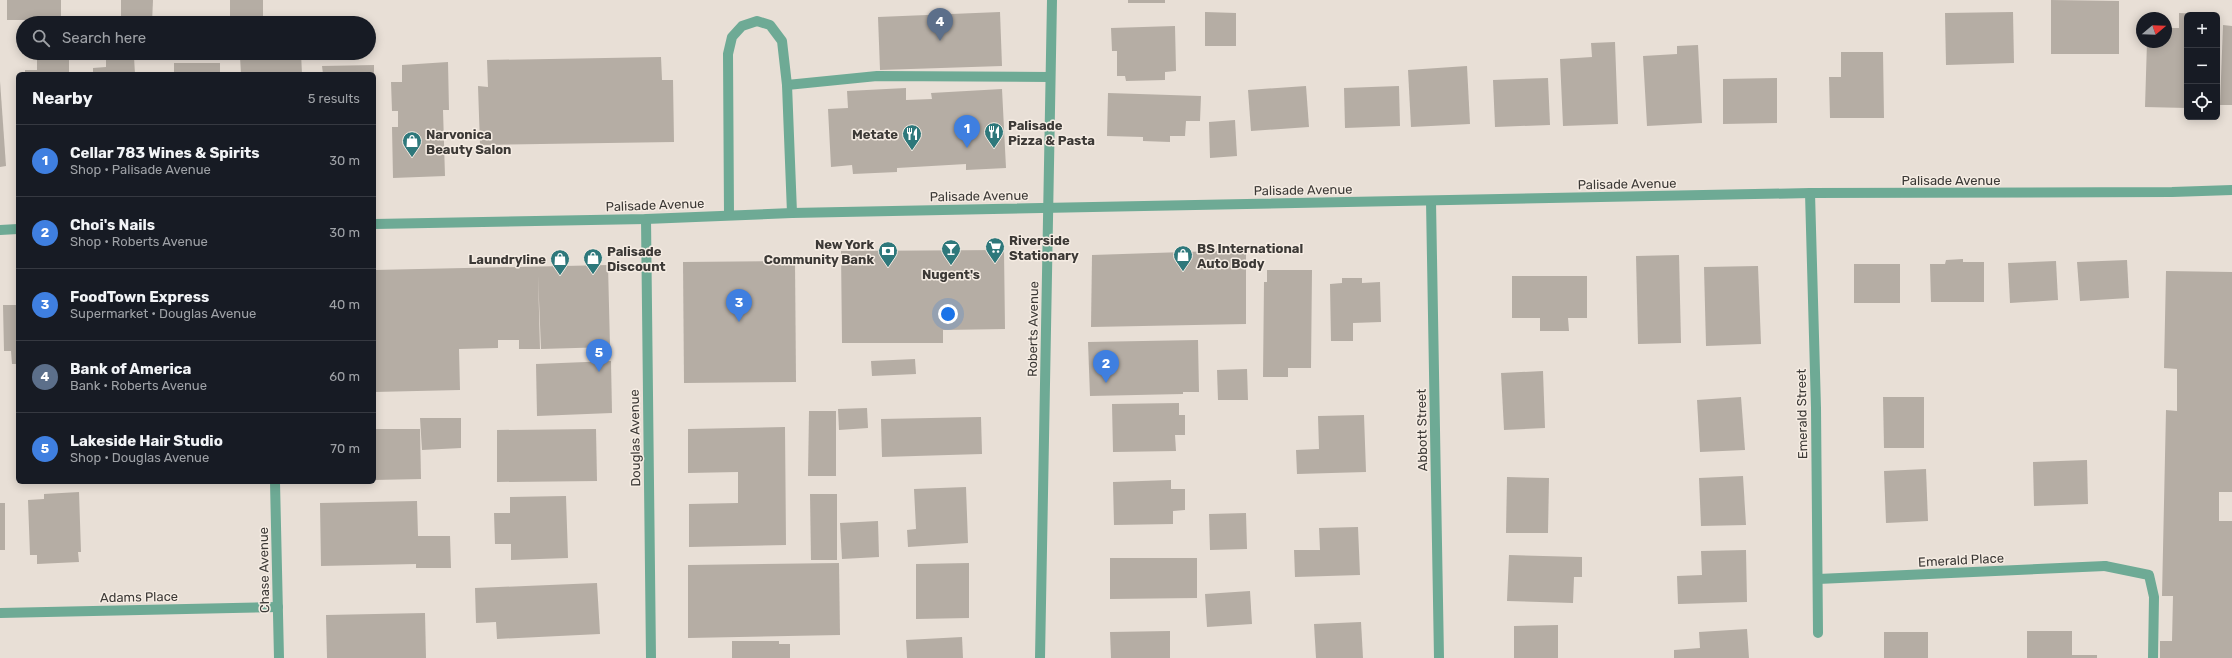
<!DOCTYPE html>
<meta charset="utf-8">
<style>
:root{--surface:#171b24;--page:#242831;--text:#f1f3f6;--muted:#9ea1a6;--line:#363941;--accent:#b45309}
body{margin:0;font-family:Rubik,sans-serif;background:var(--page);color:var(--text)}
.controls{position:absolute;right:12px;top:12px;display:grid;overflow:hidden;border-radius:6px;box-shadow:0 2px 10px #0003}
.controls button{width:36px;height:36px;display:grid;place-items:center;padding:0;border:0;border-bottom:1px solid var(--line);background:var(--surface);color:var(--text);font:20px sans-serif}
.compass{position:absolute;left:2136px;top:12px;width:36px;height:36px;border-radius:50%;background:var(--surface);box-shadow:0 2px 10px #0003;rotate:71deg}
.you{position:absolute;left:948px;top:314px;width:14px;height:14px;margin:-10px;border:3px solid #fff;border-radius:50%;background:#1a73e8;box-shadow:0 0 0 6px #1a73e833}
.badge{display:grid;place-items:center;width:26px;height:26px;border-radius:50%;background:var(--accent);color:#fff;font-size:13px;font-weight:700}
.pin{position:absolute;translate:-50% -33px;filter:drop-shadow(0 1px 2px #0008)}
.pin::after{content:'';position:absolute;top:21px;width:14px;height:12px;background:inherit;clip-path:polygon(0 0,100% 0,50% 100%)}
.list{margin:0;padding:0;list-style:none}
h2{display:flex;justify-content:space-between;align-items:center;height:52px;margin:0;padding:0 16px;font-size:17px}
h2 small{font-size:13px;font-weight:400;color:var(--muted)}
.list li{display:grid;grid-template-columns:26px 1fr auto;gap:12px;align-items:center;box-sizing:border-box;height:72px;padding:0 16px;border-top:1px solid var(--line)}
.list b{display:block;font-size:15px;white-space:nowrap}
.list p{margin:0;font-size:13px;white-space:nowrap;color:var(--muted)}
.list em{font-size:13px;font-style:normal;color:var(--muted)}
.icon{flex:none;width:22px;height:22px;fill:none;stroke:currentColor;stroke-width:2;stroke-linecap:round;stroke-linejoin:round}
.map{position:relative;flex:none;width:2232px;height:658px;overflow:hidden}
.search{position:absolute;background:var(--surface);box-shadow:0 2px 10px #0003;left:16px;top:16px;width:360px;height:44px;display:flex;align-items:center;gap:10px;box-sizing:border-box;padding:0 14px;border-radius:22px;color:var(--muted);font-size:15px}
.panel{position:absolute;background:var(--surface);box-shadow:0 2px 10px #0003;left:16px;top:72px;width:360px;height:412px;border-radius:6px}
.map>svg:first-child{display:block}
.building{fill:#b5ada4}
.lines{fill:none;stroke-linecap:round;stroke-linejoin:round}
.service{stroke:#6eaa95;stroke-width:10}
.minor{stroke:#6eaa95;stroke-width:10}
.tertiary{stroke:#6eaa95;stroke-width:10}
.labels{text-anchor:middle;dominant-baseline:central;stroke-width:3;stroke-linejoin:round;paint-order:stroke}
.poi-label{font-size:13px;font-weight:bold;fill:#3c3936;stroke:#f5ece3;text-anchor:start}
.street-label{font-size:13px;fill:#3c3936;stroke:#f5ece3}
</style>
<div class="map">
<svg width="2232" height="658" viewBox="0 0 2232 658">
<rect width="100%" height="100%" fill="#e8dfd6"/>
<g class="building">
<rect x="7" y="0" width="54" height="20"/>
<path d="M121,0H153L152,23H121Z"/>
<rect x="230" y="0" width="33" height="23"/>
<rect x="1128" y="0" width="37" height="3"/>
<path d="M2051,0L2119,1V54H2051Z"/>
<path d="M1000,12L1002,66L880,70L878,17Z"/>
<path d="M1205,12L1236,13V46H1205Z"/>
<path d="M2013,12L2014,63L1946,65L1945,13Z"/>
<path d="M2179,13L2201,14L2187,15V108L2145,107L2147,42H2166V28H2179Z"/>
<path d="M2223,25L2232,26V105H2220Z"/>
<path d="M1175,26L1176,71L1165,72V80L1126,81L1125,76H1117V51H1112L1111,28Z"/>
<path d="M1615,42L1618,124L1563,126L1560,59L1592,57L1591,43Z"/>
<path d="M1698,45L1702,123L1647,126L1643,56L1677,54V46Z"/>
<path d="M1841,52H1883L1884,118H1830L1829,77H1841Z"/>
<path d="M266,53H301L302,74H241L240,57L266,56Z"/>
<path d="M134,57L135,74H93V68L106,67V58Z"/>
<path d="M661,57L662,80H673L674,142L480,145L478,86L488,87L487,60Z"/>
<path d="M69,58V74H25V70H37V59Z"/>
<path d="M448,62L449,110H443L445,176L393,178L392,127H398V111H392L391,82H402V65Z"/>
<rect x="174" y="63" width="46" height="11"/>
<path d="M374,65V74H323L322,66Z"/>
<path d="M1467,66L1470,124L1411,127L1408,70Z"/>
<path d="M1548,78L1550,125L1495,127L1493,80Z"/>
<path d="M1777,78V123L1723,124V79Z"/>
<path d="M0,81L6,166L0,167Z"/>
<path d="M1306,86L1309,127L1251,131L1248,90Z"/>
<path d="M1399,86L1400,126L1345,128L1344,88Z"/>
<path d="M906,88V100L932,99L931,93L1002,89L1006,168L966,170V164L897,168V172L853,174L852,165L831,167L828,109L848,108L847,91Z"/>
<path d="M1108,93L1201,96L1200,121H1186L1185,136H1170V142L1143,141V137L1107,136Z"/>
<path d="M1235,120L1237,156L1210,158L1209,122Z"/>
<path d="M1004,250L1005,329L943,330V343H842L841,251Z"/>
<path d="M1246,250V324L1091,327L1092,255Z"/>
<path d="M1679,255L1681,343L1638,344L1636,256Z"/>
<path d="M1963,259V262H1984V302H1931L1930,264H1945L1946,260Z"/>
<path d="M2127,260L2129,298L2080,301L2077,262Z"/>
<path d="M795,261L796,382L684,383L683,262Z"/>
<path d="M2056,261L2058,300L2010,303L2008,263Z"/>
<rect x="1854" y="264" width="46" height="39"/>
<path d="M608,265L610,347L541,349L538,275L540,349H519V340H498V348L459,349L460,390L374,392V270Z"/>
<path d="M1758,266L1761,344L1706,346L1704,267Z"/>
<path d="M1267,270H1312L1311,368H1288V377H1263L1264,282H1267Z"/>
<path d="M2166,271L2232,272V492H2219V521H2232V658H2160V641H2172L2173,596H2162L2166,410L2177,411V369L2164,368Z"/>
<path d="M1512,276H1587V318H1568L1569,331H1540V318H1512Z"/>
<path d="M1342,278H1362V283L1380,282L1381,322L1353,323V341H1331L1330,284L1342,283Z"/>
<path d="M3,305H18V364H12L11,351H4Z"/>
<path d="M1198,340L1199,392H1183V394L1090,396L1088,342Z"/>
<path d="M915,359L916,374L872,376L871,361Z"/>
<path d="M611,361L612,413L537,416L536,364Z"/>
<path d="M1247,369L1248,400H1218L1217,370Z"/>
<path d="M1543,371L1545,428L1504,430L1501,373Z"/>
<path d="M1741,397L1745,450L1700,452L1697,400Z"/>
<path d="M1883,397H1924V448H1884Z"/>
<path d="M1179,403V415H1185V435H1175L1176,451L1113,452L1112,404Z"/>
<path d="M867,408L868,428L839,430L838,409Z"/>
<path d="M809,411H836V476H808Z"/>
<path d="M1364,415L1366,472L1297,474L1296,450L1319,449L1318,416Z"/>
<path d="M981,417L982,454L882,457L881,419Z"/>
<path d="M420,418H461V448L422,450Z"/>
<path d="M785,427L786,545L689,547V504L738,503V472L688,473V429Z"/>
<path d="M374,429H420L421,479L374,480Z"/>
<path d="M596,429L597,481L497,482V430Z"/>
<path d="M2087,460L2088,504L2034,506L2033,462Z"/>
<path d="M1926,469L1928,521L1886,523L1884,471Z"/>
<path d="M1743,476L1746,525L1701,526L1699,478Z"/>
<path d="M1507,477L1549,478L1548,533H1506Z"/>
<path d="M1171,480V489H1185V510L1173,511V524L1114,525L1113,482Z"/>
<path d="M966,487L968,543L908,547L907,530L916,529L914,489Z"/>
<path d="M79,492L81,552H78L79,562L37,564V555H30L28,500L44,499V494Z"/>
<path d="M810,494H837V560H811Z"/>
<path d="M566,496L568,558L511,560V544H495L494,513H510V497Z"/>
<path d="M417,501L418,536H450L451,568H416V564L321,566L320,503Z"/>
<rect x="0" y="503" width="5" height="47"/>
<path d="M1246,513L1247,549L1210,550L1209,514Z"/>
<path d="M878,521L879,557L842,559L840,523Z"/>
<path d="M1358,527L1360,575L1295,577L1294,550H1320L1319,528Z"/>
<path d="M1746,550L1747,602L1678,604L1677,576L1702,575L1701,551Z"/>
<path d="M1509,555L1582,557V577H1574L1573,603L1507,601Z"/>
<path d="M1110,558H1197V598L1110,599Z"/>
<path d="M839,563L840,635L688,638V565Z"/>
<path d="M969,563V618L916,619V564Z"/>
<path d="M597,583L600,634L497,639L496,622L476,623L475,588Z"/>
<path d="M1250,591L1252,624L1207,627L1205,594Z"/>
<path d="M425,613L426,658H327L326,615Z"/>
<path d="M1361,622L1363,658H1316L1314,624Z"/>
<path d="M1558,625V658H1514V626Z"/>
<path d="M1747,629L1749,658H1674V650L1700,648L1699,632Z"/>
<path d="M1170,631V658H1111L1110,632Z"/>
<path d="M2027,631H2072V655H2097V658H2027Z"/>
<rect x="1884" y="632" width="44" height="26"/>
<path d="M962,637L963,658H907L906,640Z"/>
<path d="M732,641H779V644H790V658H732Z"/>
</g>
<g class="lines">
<g class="service">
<path d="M787,85L877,76L1050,77"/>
<path d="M729,215L728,54L732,37L742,26L757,21L770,25L782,41L787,85L792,213"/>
<path d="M2105,566L2149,575L2154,597L2153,658"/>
</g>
<g class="minor">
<path d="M1810,193L1816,408L1818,633"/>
<path d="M1431,201L1439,658"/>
<path d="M646,219L651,658"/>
<path d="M275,482L279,658"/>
<path d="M1818,579L2105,566"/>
<path d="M0,613L278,607"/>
</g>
<g class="tertiary">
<path d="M374,224L646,219L792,213L1810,193L2172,192L2232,190"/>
<path d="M0,230L18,229"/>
<path d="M1040,658L1052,0"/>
</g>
</g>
<defs>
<symbol id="restaurant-pin" viewBox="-11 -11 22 30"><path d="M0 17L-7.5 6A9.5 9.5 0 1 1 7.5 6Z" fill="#2e787b" stroke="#f5ece3"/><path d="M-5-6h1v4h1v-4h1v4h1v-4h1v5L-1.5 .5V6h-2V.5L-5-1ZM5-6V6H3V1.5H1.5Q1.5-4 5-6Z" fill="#fff"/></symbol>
<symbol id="shop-pin" viewBox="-11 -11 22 30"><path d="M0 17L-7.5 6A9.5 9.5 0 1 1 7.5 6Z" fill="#2e787b" stroke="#f5ece3"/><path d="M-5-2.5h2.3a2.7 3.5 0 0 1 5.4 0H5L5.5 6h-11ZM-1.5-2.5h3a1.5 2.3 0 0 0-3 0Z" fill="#fff"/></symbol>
<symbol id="supermarket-pin" viewBox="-11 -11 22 30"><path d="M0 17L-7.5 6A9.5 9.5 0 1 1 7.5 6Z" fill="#2e787b" stroke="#f5ece3"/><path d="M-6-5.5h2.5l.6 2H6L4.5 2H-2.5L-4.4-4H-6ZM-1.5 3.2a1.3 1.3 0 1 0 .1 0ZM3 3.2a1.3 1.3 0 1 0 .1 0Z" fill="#fff"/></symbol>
<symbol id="bar-pin" viewBox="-11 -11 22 30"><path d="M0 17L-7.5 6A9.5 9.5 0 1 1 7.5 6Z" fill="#2e787b" stroke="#f5ece3"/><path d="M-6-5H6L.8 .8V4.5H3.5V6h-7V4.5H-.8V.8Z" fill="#fff"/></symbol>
<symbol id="bank-pin" viewBox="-11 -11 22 30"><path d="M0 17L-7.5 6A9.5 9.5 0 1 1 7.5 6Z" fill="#2e787b" stroke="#f5ece3"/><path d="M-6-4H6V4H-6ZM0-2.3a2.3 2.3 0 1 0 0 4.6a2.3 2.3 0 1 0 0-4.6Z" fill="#fff"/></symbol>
</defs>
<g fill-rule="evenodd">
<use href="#restaurant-pin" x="983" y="121" width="22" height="30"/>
<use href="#restaurant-pin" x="901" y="123" width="22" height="30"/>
<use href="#shop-pin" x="401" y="130" width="22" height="30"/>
<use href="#supermarket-pin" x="984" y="236" width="22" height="30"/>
<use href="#bar-pin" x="940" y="238" width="22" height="30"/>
<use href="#bank-pin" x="877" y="240" width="22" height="30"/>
<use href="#shop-pin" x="1172" y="244" width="22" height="30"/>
<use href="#shop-pin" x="582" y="247" width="22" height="30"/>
<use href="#shop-pin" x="549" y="248" width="22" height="30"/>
</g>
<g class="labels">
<g class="poi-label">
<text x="1008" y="125">Palisade<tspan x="1008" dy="15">Pizza &amp; Pasta</tspan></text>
<text x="426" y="134">Narvonica<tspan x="426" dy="15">Beauty Salon</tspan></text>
<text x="898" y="134" text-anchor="end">Metate</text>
<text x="1009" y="240">Riverside<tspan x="1009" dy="15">Stationary</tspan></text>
<text x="874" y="244" text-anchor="end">New York<tspan x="874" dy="15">Community Bank</tspan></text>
<text x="1197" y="248">BS International<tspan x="1197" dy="15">Auto Body</tspan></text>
<text x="607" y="251">Palisade<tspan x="607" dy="15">Discount</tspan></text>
<text x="546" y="259" text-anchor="end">Laundryline</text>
<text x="951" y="274" text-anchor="middle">Nugent's</text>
</g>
<g class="street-label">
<text x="1951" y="180">Palisade Avenue</text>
<text transform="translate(1627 184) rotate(-1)">Palisade Avenue</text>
<text transform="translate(1303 190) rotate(-1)">Palisade Avenue</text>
<text transform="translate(979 196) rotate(-1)">Palisade Avenue</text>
<text transform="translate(655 205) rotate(-2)">Palisade Avenue</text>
<text transform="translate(1033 329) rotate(-89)">Roberts Avenue</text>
<text transform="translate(1802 414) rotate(-91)">Emerald Street</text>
<text transform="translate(1422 430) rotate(-91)">Abbott Street</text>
<text transform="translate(635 438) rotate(-91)">Douglas Avenue</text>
<text transform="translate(1961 560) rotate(-3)">Emerald Place</text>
<text transform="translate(264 570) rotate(-91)">Chase Avenue</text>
<text transform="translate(139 597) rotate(-1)">Adams Place</text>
</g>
</g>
</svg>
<div class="controls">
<button>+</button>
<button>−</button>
<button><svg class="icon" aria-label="locate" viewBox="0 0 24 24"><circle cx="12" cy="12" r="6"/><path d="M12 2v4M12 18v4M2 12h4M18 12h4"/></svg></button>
</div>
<svg class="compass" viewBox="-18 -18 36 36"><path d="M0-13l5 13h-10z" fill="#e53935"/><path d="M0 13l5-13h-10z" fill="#9ea1a6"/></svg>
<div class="you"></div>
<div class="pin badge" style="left:967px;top:148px;background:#3f7fe0">1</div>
<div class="pin badge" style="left:1106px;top:383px;background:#3f7fe0">2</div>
<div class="pin badge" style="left:739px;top:322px;background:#3f7fe0">3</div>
<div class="pin badge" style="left:940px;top:41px;background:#5c6f8a">4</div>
<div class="pin badge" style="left:599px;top:372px;background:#3f7fe0">5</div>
<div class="search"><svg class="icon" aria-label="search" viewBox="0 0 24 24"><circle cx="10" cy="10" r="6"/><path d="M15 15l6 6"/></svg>Search here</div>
<section class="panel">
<h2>Nearby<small>5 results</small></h2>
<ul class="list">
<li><span class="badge" style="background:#3f7fe0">1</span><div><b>Cellar 783 Wines &amp; Spirits</b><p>Shop · Palisade Avenue</p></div><em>30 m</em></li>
<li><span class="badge" style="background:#3f7fe0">2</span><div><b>Choi's Nails</b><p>Shop · Roberts Avenue</p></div><em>30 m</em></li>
<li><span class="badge" style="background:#3f7fe0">3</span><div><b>FoodTown Express</b><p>Supermarket · Douglas Avenue</p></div><em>40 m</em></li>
<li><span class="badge" style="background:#5c6f8a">4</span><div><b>Bank of America</b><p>Bank · Roberts Avenue</p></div><em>60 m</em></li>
<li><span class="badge" style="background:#3f7fe0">5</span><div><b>Lakeside Hair Studio</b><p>Shop · Douglas Avenue</p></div><em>70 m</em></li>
</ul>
</section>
</div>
